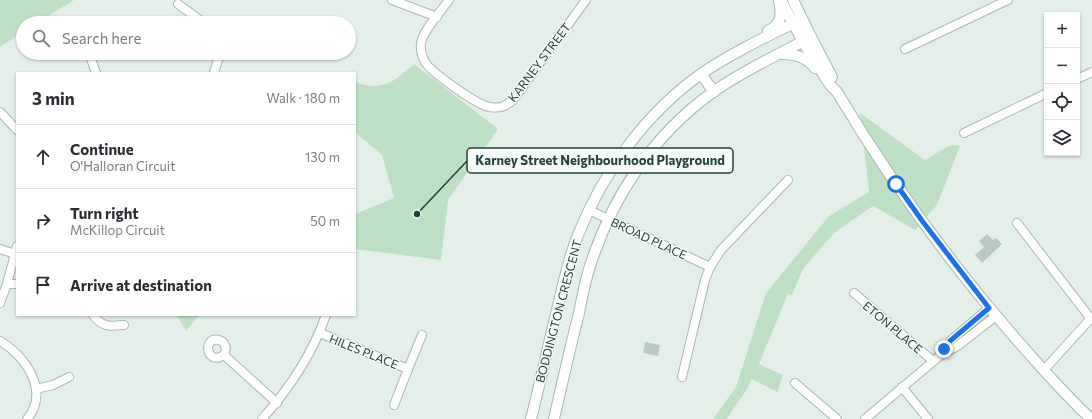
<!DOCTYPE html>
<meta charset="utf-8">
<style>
:root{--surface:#fff;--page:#f7f7f7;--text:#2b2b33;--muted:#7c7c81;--line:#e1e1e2}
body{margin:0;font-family:Commissioner,sans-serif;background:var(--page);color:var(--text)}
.controls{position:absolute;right:12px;top:12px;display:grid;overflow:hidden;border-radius:0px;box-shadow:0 1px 3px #0004}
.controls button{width:36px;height:36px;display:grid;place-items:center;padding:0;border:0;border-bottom:1px solid var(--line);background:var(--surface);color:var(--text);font:20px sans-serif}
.stop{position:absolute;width:12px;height:12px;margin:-9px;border:3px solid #1a73e8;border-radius:50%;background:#fff}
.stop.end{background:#1a73e8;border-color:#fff;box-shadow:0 1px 4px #0008}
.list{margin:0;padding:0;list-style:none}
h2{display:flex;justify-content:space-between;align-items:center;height:52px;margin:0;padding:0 16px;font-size:17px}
h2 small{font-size:13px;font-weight:400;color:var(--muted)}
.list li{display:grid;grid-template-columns:26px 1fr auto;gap:12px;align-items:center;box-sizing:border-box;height:64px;padding:0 16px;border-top:1px solid var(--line)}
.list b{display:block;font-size:15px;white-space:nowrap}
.list p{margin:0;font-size:13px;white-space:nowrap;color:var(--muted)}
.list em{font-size:13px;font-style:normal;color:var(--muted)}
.icon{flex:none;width:22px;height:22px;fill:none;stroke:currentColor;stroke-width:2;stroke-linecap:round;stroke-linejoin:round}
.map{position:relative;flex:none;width:1092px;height:419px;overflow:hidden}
.search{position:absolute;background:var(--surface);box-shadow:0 1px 3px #0004;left:16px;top:16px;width:340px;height:44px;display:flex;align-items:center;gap:10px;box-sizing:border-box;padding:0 14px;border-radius:22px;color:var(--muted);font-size:15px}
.panel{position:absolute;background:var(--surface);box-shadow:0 1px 3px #0004;left:16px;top:72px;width:340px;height:244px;border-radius:0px}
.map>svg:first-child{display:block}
.green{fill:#bde0c4}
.building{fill:#b9cac2}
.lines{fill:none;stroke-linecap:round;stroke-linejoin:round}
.minor-casing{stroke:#a6b8b0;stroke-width:10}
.tertiary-casing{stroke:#a6b8b0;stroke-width:12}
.minor{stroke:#fff;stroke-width:8}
.tertiary{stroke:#fff;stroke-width:10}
.route{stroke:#1a73e8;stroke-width:5}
.labels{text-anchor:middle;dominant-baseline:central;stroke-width:3;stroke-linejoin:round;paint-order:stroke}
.street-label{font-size:12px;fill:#224237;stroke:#f6faf8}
.leader{fill:none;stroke:#224237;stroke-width:1.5}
.callout-dot{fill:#224237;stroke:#f6faf8;stroke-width:1.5}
.callout{fill:#f6faf8;stroke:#224237;stroke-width:1.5}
.callout-label{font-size:13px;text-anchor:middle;font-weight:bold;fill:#224237}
</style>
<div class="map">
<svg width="1092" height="419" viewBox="0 0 1092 419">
<rect width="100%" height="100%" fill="#e4efe9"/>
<g class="green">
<path d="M0,0H74L37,23H23V32L0,47Z"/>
<path d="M414,64L498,129L448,200L441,260L355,249V214L394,198L382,155L355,132V82C360,83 365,86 370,86C389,88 401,75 414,64Z"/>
<path d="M860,113L925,160L950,145L960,146L937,205L915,230L873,206L834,233L803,269L792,295L788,294L759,364L783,375L777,392L752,379L744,394L726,419H713L736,387L766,293L829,216L869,192Z"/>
<path d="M177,315H199L186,331Z"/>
</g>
<g class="building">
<path d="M987,234L993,240L996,238L1002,244L982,263L975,255L984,247L979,241Z"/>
<path d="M645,342L660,345L658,356L643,353Z"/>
</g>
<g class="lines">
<defs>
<g id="minor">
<path d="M392,0L437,17"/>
<path d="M449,0C442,10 421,33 421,44C420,50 422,56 425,62C431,72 478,106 490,107C500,109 506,106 513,100L586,0"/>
<path d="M178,4L204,23"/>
<path d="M905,49L1008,0"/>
<path d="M89,53L96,73"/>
<path d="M262,53L267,55"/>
<path d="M214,73L220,53"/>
<path d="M1077,79L1092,72"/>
<path d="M0,112L17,130"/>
<path d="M964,133L1047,93"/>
<path d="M589,210L710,267L705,280L682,377"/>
<path d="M1017,223L1091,319"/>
<path d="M0,249L15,254"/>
<path d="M710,267L721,250L788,180"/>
<path d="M7,284H17"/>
<path d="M854,293L933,361"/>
<path d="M0,303L7,284L17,246"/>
<path d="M93,315C103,328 110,326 124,325"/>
<path d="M320,333L408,369L394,405"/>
<path d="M0,341C26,356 50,392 27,419"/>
<path d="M942,354L950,341L989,308"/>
<path d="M224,355C227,349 226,342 219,340C202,336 206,367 224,355L277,403"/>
<path d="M408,369L422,335"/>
<path d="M1044,370L1092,317"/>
<path d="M795,383L837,419"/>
<path d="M902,387L928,419"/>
<path d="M36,389L53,385L69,377"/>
<path d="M262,419C290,388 312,355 326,315"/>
<path d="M865,419L942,354L956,347L996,316"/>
</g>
<g id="tertiary">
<path d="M781,0L803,42L830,85L837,92C889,179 949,262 1016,339C1040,366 1064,394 1091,419"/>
<path d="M793,0L811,37L832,77"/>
<path d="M768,31C782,24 782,15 779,1"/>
<path d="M782,54C796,54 806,57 815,68"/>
<path d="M701,74L714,92"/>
<path d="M531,419C540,383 548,347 557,310C563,285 568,259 578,235C603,172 646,113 701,74C733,52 768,36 802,19"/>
<path d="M554,419C562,384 570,348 579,313C582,298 585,281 590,266C612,197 653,135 713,92C744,70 778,55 811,37"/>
</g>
</defs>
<use href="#minor" class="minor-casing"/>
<use href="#tertiary" class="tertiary-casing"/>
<use href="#minor" class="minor"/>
<use href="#tertiary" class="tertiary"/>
</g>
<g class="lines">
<path class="route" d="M896,184L923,222L989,308L950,341L944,349"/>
</g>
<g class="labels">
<g class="street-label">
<text transform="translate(539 62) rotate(-53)">KARNEY STREET</text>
<text transform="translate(649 238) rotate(25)">BROAD PLACE</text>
<text transform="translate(558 311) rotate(-75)">BODDINGTON CRESCENT</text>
<text transform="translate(893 327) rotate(40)">ETON PLACE</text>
<text transform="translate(364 351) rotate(22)">HILES PLACE</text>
</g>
</g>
<path class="leader" d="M417 214L467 161"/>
<circle class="callout-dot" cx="417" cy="214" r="4"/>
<rect class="callout" x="467" y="148" width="266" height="25" rx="4"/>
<g class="callout-label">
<text x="600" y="165">Karney Street Neighbourhood Playground</text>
</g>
</svg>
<div class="controls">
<button>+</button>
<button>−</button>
<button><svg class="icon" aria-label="locate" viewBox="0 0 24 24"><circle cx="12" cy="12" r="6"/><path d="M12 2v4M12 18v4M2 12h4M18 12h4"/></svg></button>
<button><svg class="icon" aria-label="layers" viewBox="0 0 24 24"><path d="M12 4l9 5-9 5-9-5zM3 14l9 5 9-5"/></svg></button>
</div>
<div class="stop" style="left:896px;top:184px"></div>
<div class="stop end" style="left:944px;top:349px"></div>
<div class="search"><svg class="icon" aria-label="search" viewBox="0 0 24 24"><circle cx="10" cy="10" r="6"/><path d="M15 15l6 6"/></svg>Search here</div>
<section class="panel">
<h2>3 min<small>Walk · 180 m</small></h2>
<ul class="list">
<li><svg class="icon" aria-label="ahead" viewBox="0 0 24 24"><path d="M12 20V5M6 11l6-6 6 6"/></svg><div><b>Continue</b><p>O'Halloran Circuit</p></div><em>130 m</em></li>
<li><svg class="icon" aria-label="right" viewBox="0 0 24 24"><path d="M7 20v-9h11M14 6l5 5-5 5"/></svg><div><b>Turn right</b><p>McKillop Circuit</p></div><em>50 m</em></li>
<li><svg class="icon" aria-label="arrive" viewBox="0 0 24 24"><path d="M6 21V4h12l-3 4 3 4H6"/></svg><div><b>Arrive at destination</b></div></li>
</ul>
</section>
</div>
